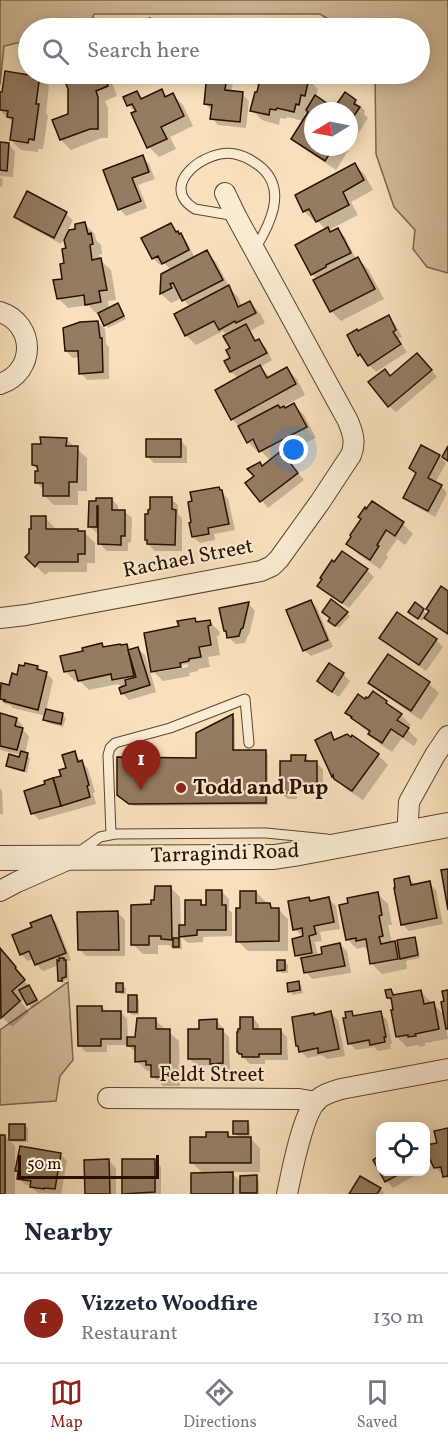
<!DOCTYPE html>
<style>
:root{--surface:#fff;--page:#f6f6f7;--text:#1f2937;--muted:#747a83;--line:#e0e1e3;--accent:#8f2418}
body{margin:0;font-family:Vollkorn,serif;background:var(--page);color:var(--text)}
.controls{position:absolute;right:18px;bottom:18px;display:grid;overflow:hidden;border-radius:12px;box-shadow:0 3px 15px #0003}
.controls button{width:54px;height:54px;display:grid;place-items:center;padding:0;border:0;border-bottom:2px solid var(--line);background:var(--surface);color:var(--text);font:30px sans-serif}
.compass{position:absolute;left:304px;top:102px;width:54px;height:54px;border-radius:50%;background:var(--surface);box-shadow:0 3px 15px #0003;rotate:260deg}
.scale{position:absolute;left:18px;bottom:15px;width:141px;box-sizing:border-box;padding-left:6px;border:3px solid #291001;border-top:0;font-size:16px;line-height:21px;white-space:nowrap;color:#291001;-webkit-text-stroke:4px #faebd3;paint-order:stroke}
.you{position:absolute;left:294px;top:450px;width:21px;height:21px;margin:-15px;border:4px solid #fff;border-radius:50%;background:#1a73e8;box-shadow:0 0 0 9px #1a73e833}
.badge{display:grid;place-items:center;width:39px;height:39px;border-radius:50%;background:var(--accent);color:#fff;font-size:20px;font-weight:700}
.pin{position:absolute;translate:-50% -50px;filter:drop-shadow(0 2px 3px #0008)}
.pin::after{content:'';position:absolute;top:32px;width:21px;height:18px;background:inherit;clip-path:polygon(0 0,100% 0,50% 100%)}
.list{margin:0;padding:0;list-style:none}
h2{display:flex;justify-content:space-between;align-items:center;height:78px;margin:0;padding:0 24px;font-size:26px}
h2 small{font-size:20px;font-weight:400;color:var(--muted)}
.list li{display:grid;grid-template-columns:39px 1fr auto;gap:18px;align-items:center;box-sizing:border-box;height:90px;padding:0 24px;border-top:2px solid var(--line)}
.list b{display:block;font-size:22px;white-space:nowrap}
.list p{margin:0;font-size:20px;white-space:nowrap;color:var(--muted)}
.list em{font-size:20px;font-style:normal;color:var(--muted)}
.icon{flex:none;width:33px;height:33px;fill:none;stroke:currentColor;stroke-width:2;stroke-linecap:round;stroke-linejoin:round}
.map{position:relative;flex:none;width:448px;height:1194px;overflow:hidden}
.search{position:absolute;background:var(--surface);box-shadow:0 3px 15px #0003;left:18px;right:18px;top:18px;height:66px;display:flex;align-items:center;gap:15px;box-sizing:border-box;padding:0 21px;border-radius:33px;color:var(--muted);font-size:22px}
.sheet{height:168px;background:var(--surface)}
nav{display:flex;justify-content:space-around;align-items:center;box-sizing:border-box;height:84px;border-top:2px solid var(--line);background:var(--surface);font-size:16px;color:var(--muted)}
nav a{display:grid;justify-items:center;gap:3px}
nav .on{color:var(--accent)}
.map>svg:first-child{display:block}
.green{fill:#d4bd9b;stroke:#7e664e;stroke-width:1.5}
.shadow{fill:#0003;fill-rule:evenodd}
.building{fill:#947c62;stroke:#291001;stroke-width:1.5}
.lines{fill:none;stroke-linecap:round;stroke-linejoin:round}
.service-casing{stroke:#5c4430;stroke-width:11}
.minor-casing{stroke:#5c4430;stroke-width:22}
.tertiary-casing{stroke:#5c4430;stroke-width:26}
.service{stroke:#faebd3;stroke-width:9}
.minor{stroke:#faebd3;stroke-width:20}
.tertiary{stroke:#faebd3;stroke-width:24}
.poi-dot{fill:#8f2418;stroke:#faebd3;stroke-width:2}
.labels{text-anchor:middle;dominant-baseline:central;stroke-width:4.5;stroke-linejoin:round;paint-order:stroke}
.street-label{font-size:21px;fill:#291001;stroke:#faebd3}
.poi-label{font-size:21px;font-weight:bold;fill:#291001;stroke:#faebd3;text-anchor:start}
</style>
<div class="map">
<svg width="448" height="1194" viewBox="0 0 448 1194">
<rect width="100%" height="100%" fill="#f7e0bb"/>
<filter id="stains"><feTurbulence type="fractalNoise" baseFrequency=".00333" numOctaves="4"/><feColorMatrix values="0 0 0 0 .2 0 0 0 0 .09 0 0 0 0 .02 0 0 0 .5 -.17"/></filter>
<radialGradient id="worn" r=".72"><stop offset=".6" stop-color="#630" stop-opacity="0"/><stop offset="1" stop-color="#630" stop-opacity=".3"/></radialGradient>
<g class="green">
<path d="M0,0H448V273L427,267L413,249L415,230L394,207L376,154L375,74H420V28H343L320,14H94L90,28H28V56L21,42L4,46L0,85Z"/>
<path d="M68,982L73,1060L60,1076L56,1101L0,1105V1030Z"/>
</g>
<g class="shadow">
<path d="M150,20L159,28H130Z"/>
<path d="M239,24L248,26L261,25L265,28H238Z"/>
<path d="M30,74L39,76L49,86L46,113L48,116L43,149H38V152L21,150L11,140L14,122L9,119L0,110V103L3,94L30,76Z"/>
<path d="M67,74H106L110,77L117,96L105,101L108,108V138H101L71,150L61,140L69,115V88L64,75Z"/>
<path d="M127,74H143L132,78Z"/>
<path d="M262,74H288L308,79L318,89L316,98L335,110L345,94L355,101L365,111L364,114L368,118L358,134L349,127V111H313V147H349V139L353,143L336,170L303,148L293,139L309,114L305,113L303,121L287,117L286,119L280,118L279,125L262,120L252,110L258,94L263,74Z"/>
<path d="M226,76L233,83L231,93L242,94L249,101L246,128L218,125L212,118V111L205,103Z"/>
<path d="M162,91L168,97L173,95L183,105L193,126L170,137L176,149L159,157L149,147L136,113L128,105L137,92L144,100Z"/>
<path d="M0,144L9,145L15,152L13,177L0,176Z"/>
<path d="M142,157L149,164L155,179L138,185L147,208L126,216L120,209L105,171Z"/>
<path d="M355,165L365,175L373,190L351,202L358,215L329,230L332,233L338,230L345,237L356,259H358L368,269L384,299L341,321L331,311L318,280L312,274L326,230L317,220L314,221L304,211Z"/>
<path d="M0,177L3,180L2,187H0Z"/>
<path d="M28,193L66,214L73,220L67,232L77,230L85,224L95,234L96,240L101,245L102,254L99,255L100,260L111,270L116,300L108,301L109,309L118,305L126,319L108,328L100,314H97L88,305L68,308L58,298L64,280L66,265L67,249L65,236L61,244L22,223L15,217Z"/>
<path d="M171,225L187,242L195,258L206,252L216,262L231,290L238,297L242,307L250,303L260,313L265,323L250,331L257,342L259,341L266,348L272,360L260,367L271,378L287,369L297,379L305,395L283,407L285,410L294,405L304,415L316,438L283,454L304,480L268,508L247,483L271,461L260,450L258,452L248,442L241,428L232,419L239,379L231,372L226,362L232,358V349L227,336L223,331L196,345L186,335L190,307L182,298L171,303L161,294L163,274L171,270L164,263L160,265L153,258Z"/>
<path d="M388,317L395,324L402,337L398,339L407,352L376,372L359,355V333Z"/>
<path d="M98,322L105,329L106,344L109,347V379L87,380L81,373L80,357L73,358L66,351Z"/>
<path d="M424,361L437,377L396,412L389,406L391,377Z"/>
<path d="M66,439L87,458V491H78V505H54L44,495V490L37,483L41,473L33,465L42,445Z"/>
<path d="M180,440L187,447V463H154L147,456Z"/>
<path d="M421,447L439,456L446,463L435,483L441,486L447,493L435,517L412,504L405,497L417,474L410,468Z"/>
<path d="M218,488L228,499L235,530L214,534L215,540L200,543L193,537Z"/>
<path d="M112,499L118,506V512H125L132,518L131,542L128,543V551H107L100,544V533H97L90,527V502Z"/>
<path d="M171,499L178,505V514L182,518V551H155L148,544V541L146,539Z"/>
<path d="M372,503L403,524L413,534L405,545L397,539L386,555L388,557L380,569L358,554L348,544Z"/>
<path d="M45,518L55,528L56,531L85,533L95,543V563H87V572H49L45,575L27,557L30,553L32,531Z"/>
<path d="M342,553L367,570L374,577L349,608L326,592L319,586Z"/>
<path d="M448,593V634L433,624L425,616L422,621L413,615L415,605L428,615Z"/>
<path d="M311,601L317,608L333,647L311,656L304,650Z"/>
<path d="M331,601L350,616L339,628L333,624Z"/>
<path d="M249,604L255,611L249,635H248L245,643L236,644L229,638L228,634L225,631L221,609Z"/>
<path d="M194,619L198,623L209,621L219,631L220,635L217,636L220,655L208,657L210,667L198,669V671L189,673L190,676L163,681L153,671L180,627ZM188,664V667L158,672V669Z"/>
<path d="M381,638L436,640L443,647L426,671L388,645Z"/>
<path d="M102,645L105,648L126,646L131,651L138,649L145,655L156,692L129,700L122,693V688L118,684L89,690L79,680L75,681L65,671L84,652Z"/>
<path d="M388,656L429,684L439,693L421,720L380,692L370,682Z"/>
<path d="M330,665L343,674L350,681L339,697L325,688L319,681Z"/>
<path d="M37,667L42,672L46,673L53,680L46,711L63,715L66,718L63,727L48,723L45,720L46,716L13,708L10,705L5,704L0,699L2,685L10,687L18,676Z"/>
<path d="M365,701L386,702L401,715L411,725L407,729L418,740L414,746L402,738L392,752L380,744L370,733L363,728L347,713Z"/>
<path d="M0,715L17,719L23,726V730L29,736L25,754L30,758L27,773L10,768L7,765L20,759L21,755L0,750Z"/>
<path d="M233,716L235,719V751H265L268,754V805L133,806L122,798L197,760Z"/>
<path d="M330,734L337,741L378,755L388,765L363,800L346,789L333,776L317,740Z"/>
<path d="M74,753L88,769L95,792L93,793L96,804L39,820L33,813L68,769Z"/>
<path d="M305,756L311,763H316L323,769V791H297V799H288L281,793L293,763Z"/>
<path d="M0,788L2,791L3,814H0Z"/>
<path d="M408,878L415,884L429,883L436,890L443,924L409,931L402,924Z"/>
<path d="M170,887L180,897L181,926H187L201,902L205,906L222,892L229,899V910L232,913V936L203,937V942L188,943L181,937L182,949H173L169,945H158V954H143L133,944L153,906Z"/>
<path d="M256,892L266,902V905H270L274,909H278L288,919V951H248L238,941L241,909Z"/>
<path d="M378,894L388,904L392,925H388L392,943H394L400,949L414,938L417,942L420,958L406,961L407,969L382,974L372,964L369,950H368L364,947L357,949L347,939Z"/>
<path d="M308,899L312,902L329,899L336,906L340,929L320,932L322,941L315,942L318,957L340,944L347,951L351,973L312,979L306,972L304,963L296,955L303,938L295,929Z"/>
<path d="M118,913L125,920V956H86L79,949Z"/>
<path d="M51,917L57,924L71,960L66,962L68,965L69,980H64L65,983H62L59,980V965L43,971L36,964L34,959L28,961L21,954L34,928Z"/>
<path d="M0,950L25,978L23,979L33,991L39,1003L31,1008L25,998L21,1002L29,1012L12,1027L0,1015Z"/>
<path d="M285,962L288,965V973H282L279,970Z"/>
<path d="M298,982L301,985L303,993L293,995L290,992L288,984Z"/>
<path d="M122,985L126,988V994H121L117,991Z"/>
<path d="M391,990L397,996L421,992L431,1002V1004H433L445,1016L446,1003L448,992V1029L446,1026L448,1039L425,1043V1046L420,1047L418,1045L407,1047L397,1037L393,1002L388,998Z"/>
<path d="M136,997L139,1000V1015H132L129,1012Z"/>
<path d="M102,1007L107,1012H121L127,1019L128,1038H136L155,1020L179,1041L180,1086H163L153,1076V1071H147L137,1061V1054L128,1045H107V1052H86L79,1045Z"/>
<path d="M351,1012L356,1017L380,1013L387,1020L392,1044H390L391,1049L378,1051L374,1047L356,1050L349,1043Z"/>
<path d="M331,1013L338,1020L345,1056L327,1059L322,1055L307,1058L301,1051L315,1016Z"/>
<path d="M253,1018L259,1025V1030H280L287,1037L288,1060H265V1064H250L240,1054Z"/>
<path d="M217,1021L223,1028V1031L229,1037L230,1070H218L214,1065L197,1066L190,1059L200,1030Z"/>
<path d="M247,1123L250,1126V1138L260,1148V1172H231L241,1183L256,1177L259,1180V1194H192L203,1174L192,1162L208,1138L228,1134L232,1138H240L235,1134Z"/>
<path d="M11,1125H25L28,1128V1142H11L15,1146V1194H0V1136H5L11,1142Z"/>
<path d="M448,1130V1179L444,1174H442L435,1167L426,1148L438,1144Z"/>
<path d="M60,1154L67,1161L61,1194L38,1193L31,1186L26,1185L19,1178L20,1173L17,1170Z"/>
<path d="M123,1160H154L161,1167V1194H123Z"/>
<path d="M109,1161L116,1168V1194H86Z"/>
<path d="M381,1172H421L393,1188L387,1181Z"/>
<path d="M380,1189L385,1194H351Z"/>
</g>
<g class="building">
<path d="M150,18L155,28H126Z"/>
<path d="M253,21L262,23L260,28H224L225,24L237,27L238,22L248,25Z"/>
<path d="M5,71L29,75L40,74L36,104H39L34,140L29,139L28,143L10,140L13,118L7,117L8,111L0,110V92H2Z"/>
<path d="M62,74H103L108,86L96,91L98,97V129H90L60,140L52,120L68,114V89Z"/>
<path d="M207,74L227,75L225,90L243,92L240,122L210,119L212,105L204,104Z"/>
<path d="M261,74H291L309,78L305,96L301,95L299,105L296,104L294,112L277,108L276,110L270,109L269,115L250,111L255,92H257Z"/>
<path d="M162,89L165,97L173,93L184,116L161,127L167,139L147,148L131,113L136,111L132,104L127,106L123,97L137,91L141,99Z"/>
<path d="M345,92L356,100L354,104L360,107L349,123V111H313V147H334L325,161L291,139L308,112L306,110L315,95L334,108Z"/>
<path d="M0,142L9,143L7,171L0,170Z"/>
<path d="M143,155L149,172L132,178L141,201L118,210L103,170Z"/>
<path d="M355,163L364,180L343,192L349,205L316,222L309,209L303,212L295,195Z"/>
<path d="M27,191L67,212L54,238L14,217Z"/>
<path d="M85,222L88,234L91,233L93,244L90,245L92,260L101,258L107,290L99,291L101,302L85,305L84,295L57,299L53,280L62,279L60,264L64,263L62,249L66,248L64,240L69,230L75,229V224Z"/>
<path d="M171,223L176,232L178,231L179,234L181,233L189,250L162,264L158,256L152,259L141,238Z"/>
<path d="M328,227L330,232L338,228L351,253L326,265V267L311,275L295,245Z"/>
<path d="M207,250L223,280L182,301L173,283L170,284L172,288L160,294L161,274Z"/>
<path d="M358,257L375,289L330,312L313,280Z"/>
<path d="M229,285L238,307L250,301L256,313L236,323L235,321L219,330L214,321L185,336L174,314Z"/>
<path d="M118,303L124,316L104,326L98,313Z"/>
<path d="M389,315L396,330L393,332L401,344L368,366L360,354L358,356L347,335L357,329L358,331Z"/>
<path d="M98,321L100,338H102L103,372L79,374L78,351H65L63,328L80,322Z"/>
<path d="M246,324L255,341L259,339L267,353L230,372L224,361L230,358L226,350L230,348L223,336Z"/>
<path d="M417,353L432,370L388,407L368,382L385,369L390,376Z"/>
<path d="M260,365L267,378L287,367L296,384L231,420L215,390Z"/>
<path d="M294,403L307,427L259,452L253,439L247,443L238,426L278,405L280,408L284,406L285,408Z"/>
<path d="M40,437L67,438L66,446H78L77,482H69V496H43V483H35V471H38L37,466L32,465V444H41Z"/>
<rect x="146" y="439" width="35" height="18"/>
<path d="M421,445L440,455L428,478L442,485L428,511L403,498L416,473L409,468Z"/>
<path d="M448,446V461L442,457Z"/>
<path d="M281,451L298,473L260,502L245,483L254,476L247,469L260,462L262,466Z"/>
<path d="M219,487L220,490H222L223,495L229,524L208,528L209,534L192,537L189,523L191,522L188,502L192,501L190,492Z"/>
<path d="M150,497H172V509L176,510L175,545L147,544V540H145V514H148V510L150,509Z"/>
<path d="M96,498H112V510H125V536H121V545L98,544V506H97V527H88L89,501H96Z"/>
<path d="M372,501L404,522L395,536L386,530L377,545L379,546L370,560L346,544L351,537L350,535L361,519L358,517L365,507L366,509Z"/>
<path d="M31,516H46V529H78V531H85V554H78V562H39L35,567L25,557L29,553V529H31Z"/>
<path d="M342,551L368,569L342,603L317,586L322,579L320,578L332,560L334,562Z"/>
<path d="M441,586L448,591V634L424,618L429,611L426,609Z"/>
<path d="M331,599L348,612L335,626L328,621L330,618L322,612Z"/>
<path d="M311,600L328,640L303,651L286,610Z"/>
<path d="M249,602L243,628L241,629L239,636L227,638L226,631H224L219,608Z"/>
<path d="M415,602L424,609L418,619L408,612Z"/>
<path d="M397,612L437,639L419,665L379,638Z"/>
<path d="M195,618L196,622L210,620L211,625L208,626L211,645L199,647L201,657L189,659V661L180,663L181,667L151,672L144,633L179,626L177,621Z"/>
<path d="M102,643L103,647L120,644L121,645L127,644L134,676L112,680L111,674L78,681L75,670L64,672L60,656L83,651L82,648Z"/>
<path d="M138,647L150,685L121,694L119,688L126,685L125,680L136,677L128,650Z"/>
<path d="M388,654L430,682L411,711L368,683Z"/>
<path d="M25,663L38,666L37,669L47,672L38,710L4,701L5,700L0,699L1,683L9,685L12,673L17,675L19,665L24,666Z"/>
<path d="M329,663L344,673L332,692L317,681Z"/>
<path d="M373,691L387,701L386,703L402,714L397,720L409,728L403,737L391,729L382,743L368,734L370,731L351,718L352,717L345,713L358,694L365,699L366,697L368,698Z"/>
<path d="M46,709L63,713L61,724L43,720Z"/>
<path d="M0,713L17,718L15,726L23,728L17,750L0,746Z"/>
<path d="M233,714V750H266V803L129,804L117,795V757L196,758V733Z"/>
<path d="M331,732L334,740L347,734L351,737L352,735L379,754L352,791L334,779L333,775L332,777L315,740Z"/>
<path d="M21,751L28,753L24,771L6,766L9,754L19,757Z"/>
<path d="M75,751L78,762L82,760L89,785L87,786L90,797L61,806L53,778L61,776L59,770L66,768L62,755Z"/>
<path d="M291,755H306L305,761H317V785H291V793H280V761H291Z"/>
<path d="M53,778L61,806L31,814L24,791L45,784L44,781Z"/>
<path d="M448,869V910L441,870Z"/>
<path d="M409,876L411,885L430,881L437,918L401,925L394,888H395L394,879Z"/>
<path d="M155,886H171L172,940L161,939V936H149V945H131V905L151,904V900H154Z"/>
<path d="M206,890H222V905H226V930H197V935L179,937V925H185V900H201V905H206Z"/>
<path d="M240,891H256V903H270L271,908H279V941L236,942V908H240Z"/>
<path d="M378,892L382,915L379,916L383,936L379,937L381,944L395,941L398,959L370,964L366,939L356,941V938L346,940L339,905L348,903L347,898Z"/>
<path d="M309,897L310,901L329,897L334,922L314,926L316,934L309,936L312,953L295,956L292,939L303,936L302,928L293,930L288,901Z"/>
<path d="M118,911L119,950H78L77,912Z"/>
<path d="M51,915L66,953L35,965L29,951L20,955L12,935L32,927L30,923Z"/>
<path d="M415,937L418,955L400,959L397,940Z"/>
<rect x="173" y="938" width="6" height="9"/>
<path d="M340,943L345,966L304,973L301,958L322,954L321,947Z"/>
<path d="M0,948L16,967L15,968L25,980L12,991L20,1001L1,1018Z"/>
<path d="M59,958H64V960H66V977L62,978V981H58L57,960L59,961Z"/>
<path d="M277,960H285V970L277,971Z"/>
<path d="M299,981L300,990L288,992L287,983Z"/>
<rect x="116" y="983" width="7" height="9"/>
<path d="M29,985L37,1000L27,1005L19,990Z"/>
<path d="M391,989L393,995L421,990L424,1004L434,1002L439,1029L415,1034L416,1036L408,1037V1035L396,1037L391,1010H393L391,998H387L385,990Z"/>
<path d="M448,990V1029H446L441,1002L444,1001L442,991Z"/>
<rect x="128" y="995" width="9" height="17"/>
<path d="M77,1006H102V1011H121V1039H101V1046H78Z"/>
<path d="M331,1011L339,1049L318,1053V1048L299,1052L298,1046H296L292,1017L314,1013V1015Z"/>
<path d="M352,1011L353,1016L381,1011L386,1037H384L385,1042L370,1045L369,1040L348,1044L343,1018H346L345,1012Z"/>
<path d="M240,1017H253V1029H281V1054H259V1057H242V1054H239L238,1052H237V1032H238V1029H240Z"/>
<path d="M137,1018H156V1029H170V1077H151V1065H146V1061L135,1062V1046H127V1037H135Z"/>
<path d="M217,1019V1029H223V1063L210,1064V1059H188V1029H199V1020Z"/>
<rect x="233" y="1121" width="15" height="13"/>
<rect x="9" y="1124" width="16" height="16"/>
<path d="M448,1128V1176L443,1177L441,1167L434,1168L426,1151V1145L437,1143L434,1131Z"/>
<path d="M206,1132H228V1137H251V1163H190V1137H206Z"/>
<rect x="0" y="1135" width="5" height="59"/>
<path d="M20,1146L61,1153L55,1189L44,1188V1189L30,1187L31,1181L17,1179L18,1171H15Z"/>
<path d="M380,1155V1172H403L385,1182L373,1160Z"/>
<path d="M109,1159L110,1194H85L84,1160Z"/>
<path d="M122,1159H155V1192L122,1194Z"/>
<path d="M233,1172V1194H191V1173Z"/>
<path d="M257,1175V1193H240V1176Z"/>
<path d="M360,1176L381,1188L377,1194H349Z"/>
</g>
<g class="lines">
<defs>
<g id="service">
<path d="M236,216L195,209C157,186 205,148 235,154C246,156 255,162 263,169C287,192 269,226 255,249"/>
<path d="M111,834L108,755L110,748L115,743L170,728L245,699L249,743"/>
<path d="M79,852L100,837L115,834L266,833L327,839"/>
</g>
<g id="minor">
<path d="M0,312C36,324 36,372 0,384"/>
<path d="M0,618L26,615L261,571L272,566L279,559L320,502L351,455C356,443 353,433 348,421L236,216L225,193"/>
<path d="M410,832L408,820L409,802L435,755L448,736"/>
<path d="M0,891L17,882L67,860"/>
<path d="M108,1098L299,1099L316,1102"/>
<path d="M287,1194C292,1171 302,1117 316,1101C323,1094 332,1092 341,1089L448,1069"/>
</g>
<path id="tertiary" d="M0,858L274,857L294,854L448,825"/>
</defs>
<use href="#service" class="service-casing"/>
<use href="#minor" class="minor-casing"/>
<use href="#tertiary" class="tertiary-casing"/>
<use href="#service" class="service"/>
<use href="#minor" class="minor"/>
<use href="#tertiary" class="tertiary"/>
</g>
<circle class="poi-dot" cx="181" cy="788" r="6"/>
<g class="labels">
<g class="street-label">
<text transform="translate(188 559) rotate(-11)">Rachael Street</text>
<text transform="translate(225 854) rotate(-2)">Tarragindi Road</text>
<text x="212" y="1075">Feldt Street</text>
</g>
<g class="poi-label">
<text x="193" y="788">Todd and Pup</text>
</g>
</g>
<rect width="100%" height="100%" filter="url(#stains)"/>
<rect width="100%" height="100%" fill="url(#worn)"/>
</svg>
<div class="controls">
<button><svg class="icon" aria-label="locate" viewBox="0 0 24 24"><circle cx="12" cy="12" r="6"/><path d="M12 2v4M12 18v4M2 12h4M18 12h4"/></svg></button>
</div>
<svg class="compass" viewBox="-18 -18 36 36"><path d="M0-13l5 13h-10z" fill="#e53935"/><path d="M0 13l5-13h-10z" fill="#747a83"/></svg>
<div class="scale">50 m</div>
<div class="you"></div>
<div class="pin badge" style="left:141px;top:790px">1</div>
<div class="search"><svg class="icon" aria-label="search" viewBox="0 0 24 24"><circle cx="10" cy="10" r="6"/><path d="M15 15l6 6"/></svg>Search here</div>
</div>
<section class="sheet">
<h2>Nearby<small></small></h2>
<ul class="list">
<li><span class="badge">1</span><div><b>Vizzeto Woodfire</b><p>Restaurant</p></div><em>130 m</em></li>
</ul>
</section>
<nav>
<a class="on"><svg class="icon" aria-label="map" viewBox="0 0 24 24"><path d="M3 6l6-2 6 2 6-2v14l-6 2-6-2-6 2zM9 4v14M15 6v14"/></svg>Map</a>
<a><svg class="icon" aria-label="directions" viewBox="0 0 24 24"><path d="M12 3l9 9-9 9-9-9zM9 14v-3h6M13 9l2 2-2 2"/></svg>Directions</a>
<a><svg class="icon" aria-label="saved" viewBox="0 0 24 24"><path d="M7 4h10v16l-5-4-5 4z"/></svg>Saved</a>
</nav>
